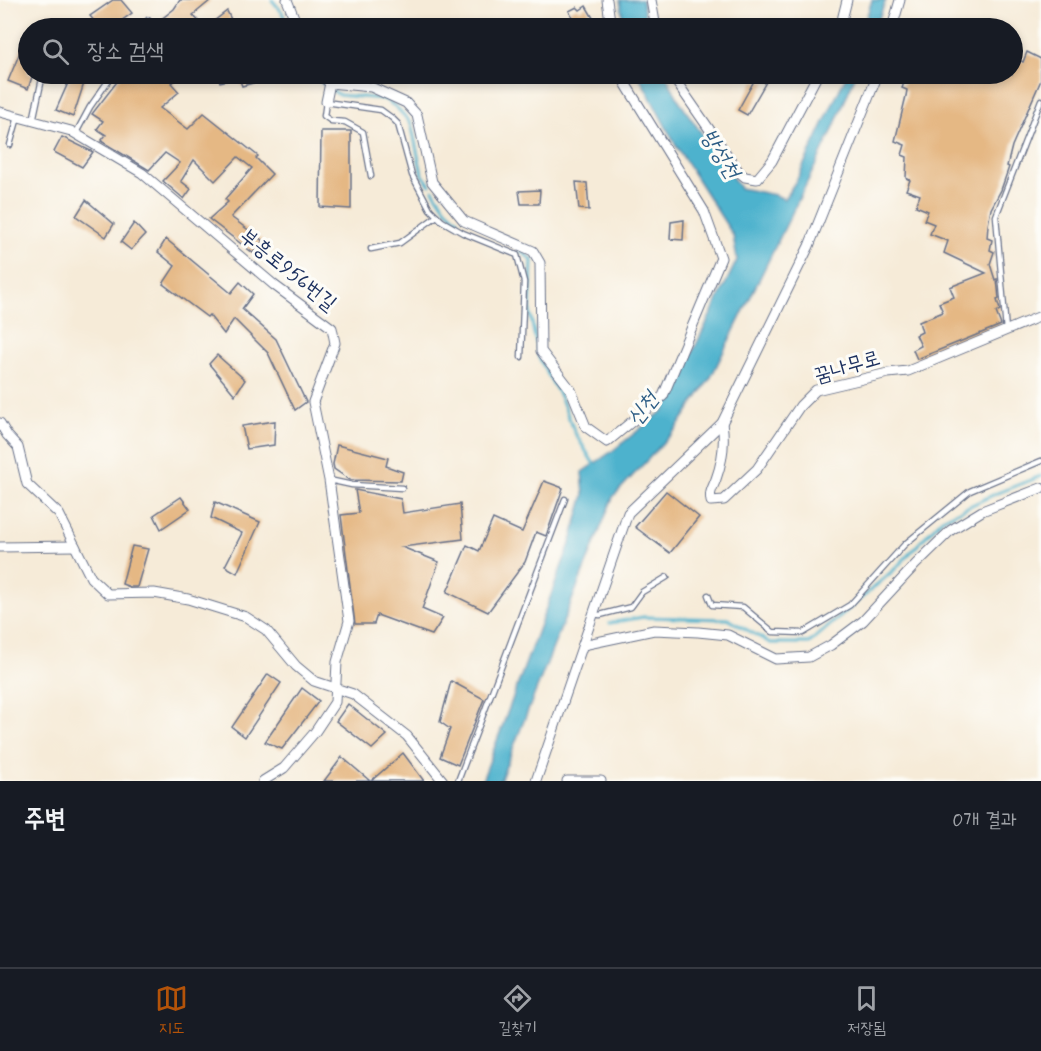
<!DOCTYPE html>
<html lang="ko">
<meta charset="utf-8">
<style>
:root{--surface:#171b24;--page:#20242c;--text:#f1f3f6;--muted:#9ea1a6;--line:#363941;--accent:#b45309}
body{margin:0;font-family:Mynerve,"Poor Story",sans-serif;background:var(--page);color:var(--text)}
.list{margin:0;padding:0;list-style:none}
h2{display:flex;justify-content:space-between;align-items:center;height:78px;margin:0;padding:0 24px;font-size:26px}
h2 small{font-size:20px;font-weight:400;color:var(--muted)}
.icon{flex:none;width:33px;height:33px;fill:none;stroke:currentColor;stroke-width:2;stroke-linecap:round;stroke-linejoin:round}
.map{position:relative;flex:none;width:1041px;height:781px;overflow:hidden}
.search{position:absolute;background:var(--surface);box-shadow:0 3px 9px #0003;left:18px;right:18px;top:18px;height:66px;display:flex;align-items:center;gap:15px;box-sizing:border-box;padding:0 21px;border-radius:33px;color:var(--muted);font-size:22px}
.sheet{height:186px;background:var(--surface)}
nav{display:flex;justify-content:space-around;align-items:center;box-sizing:border-box;height:84px;border-top:2px solid var(--line);background:var(--surface);font-size:16px;color:var(--muted)}
nav a{display:grid;justify-items:center;gap:3px}
nav .on{color:var(--accent)}
.map>svg:first-child{display:block}
.water{fill:#4eb2cd;stroke:#347096;stroke-width:1.5}
.lines{fill:none;stroke-linecap:round;stroke-linejoin:round}
.stream{stroke:#4eb2cd;stroke-width:3}
.building{fill:#e5b884}
.lane-casing{stroke:#687189;stroke-width:7}
.street-casing{stroke:#687189;stroke-width:11}
.lane{stroke:#fff;stroke-width:4.5}
.street{stroke:#fff;stroke-width:9}
.labels{text-anchor:middle;dominant-baseline:central;stroke-width:6;stroke-linejoin:round;paint-order:stroke}
.street-label{font-size:21px;fill:#1b2f5e;stroke:#fdfcf7}
.water-label{font-size:22px;font-style:italic;fill:#2d5d85;stroke:#fdfcf7}
</style>
<div class="map">
<svg width="1041" height="781" viewBox="0 0 1041 781">
<rect width="100%" height="100%" fill="#fdfcf7"/>
<filter id="ink" filterUnits="userSpaceOnUse"><feTurbulence type="fractalNoise" baseFrequency=".0167" numOctaves="2"/><feDisplacementMap in="SourceGraphic" scale="12" xChannelSelector="R" yChannelSelector="G"/><feConvolveMatrix kernelMatrix="1 2 1 2 8 2 1 2 1" color-interpolation-filters="sRGB"/></filter>
<filter id="wash" filterUnits="userSpaceOnUse"><feTurbulence type="fractalNoise" baseFrequency=".008" numOctaves="4" result="noise"/><feDisplacementMap in="SourceGraphic" scale="24" xChannelSelector="R" yChannelSelector="G"/><feGaussianBlur stdDeviation="1.35" result="paint"/><feColorMatrix in="noise" values="0 0 0 0 0 0 0 0 0 0 0 0 0 0 0 0 0 1.4 0 .05"/><feComposite in="paint" operator="in"/></filter>
<g filter="url(#wash)">
<rect width="100%" height="100%" fill="#f6ebd8"/>
<g class="water">
<path d="M620,0H642L647,28H624Z"/>
<path d="M872,0H886L875,28H863Z"/>
<path d="M638,74H665L681,104L740,188L775,195L784,199L796,181L847,74H856L830,136L711,377L676,429L613,497L500,781H482L571,541L584,495L582,472L611,452L665,409L737,260L733,235L676,146Z"/>
</g>
<g class="lines">
<g class="stream">
<path d="M272,0L282,12L288,28"/>
<path d="M310,74L339,95L384,99L396,107L411,123L422,174L430,185"/>
<path d="M433,190L446,209L458,220"/>
<path d="M520,250L532,260L530,313L539,358L561,398L575,433L595,466"/>
<path d="M610,623L643,617L728,619L770,643H809L895,569L942,519L995,494L1041,476"/>
</g>
</g>
<g id="blocks">
<g class="building">
<path d="M113,0H121L132,13L111,28H100L90,16Z"/>
<path d="M180,0H211L193,15L205,28L227,11L233,24L227,28H150L174,9Z"/>
<path d="M586,6L596,23L591,26L592,28H578L569,11L577,7L580,10Z"/>
<path d="M28,33V74H33L28,89L8,81Z"/>
<path d="M1027,52L1041,59V80L1012,146L1007,166L1009,167L1001,190L991,209L988,225L987,238L992,240L990,250L994,252L990,264L995,280L997,279L999,299L997,300L1000,310L996,312L1001,325L917,359L913,350L921,346L916,335L922,332L919,322L943,312L939,303L954,297L950,287L986,273L944,253L948,241L930,234L934,224L924,220L928,211L916,206L920,195L906,190L910,180L906,178L907,157L902,155L905,145L895,141L906,96L907,90L902,88L907,74H1012V57L1023,62Z"/>
<path d="M72,74H87L73,117L56,110Z"/>
<path d="M123,74H184L171,83L179,92L160,108L188,129L204,113L258,156L256,158L272,174L231,217L263,241L253,253L209,219L228,202L225,199L252,168L238,157L215,181L194,160L181,181L191,189L184,199L163,181L180,163L165,153L149,170L101,141L106,135L97,129L103,121L92,114Z"/>
<path d="M217,74H278V76L242,86L239,78L220,82Z"/>
<path d="M754,81L766,82L747,115L738,110Z"/>
<path d="M321,131H351V209L320,207Z"/>
<path d="M62,137L93,152L82,167L54,152Z"/>
<path d="M576,182L587,183L589,210L579,209Z"/>
<path d="M540,190L539,204H521L519,191Z"/>
<path d="M86,200L114,224L106,237L76,216Z"/>
<path d="M684,220L683,240L670,239L671,222Z"/>
<path d="M134,223L145,235L131,250L121,242Z"/>
<path d="M166,239L231,293L240,282L253,294L242,309L276,339L306,402L295,410L268,353L234,319L224,334L209,315L207,317L163,284L175,266L158,252Z"/>
<path d="M217,355L245,380L235,395L209,364Z"/>
<path d="M275,421L274,445L247,449L242,426Z"/>
<path d="M337,445L388,458L386,466L403,472L401,481L350,480L334,469L333,464Z"/>
<path d="M544,481L563,488L546,536L536,532L525,562L488,612L447,592L467,545L479,551L493,519L522,532Z"/>
<path d="M355,490L401,499L403,513L460,504L463,539L402,547L439,562L422,609L443,618L432,635L377,615L374,624H355L341,515L359,513Z"/>
<path d="M666,491L699,517L670,553L635,527Z"/>
<path d="M181,497L190,509L161,529L154,515Z"/>
<path d="M215,502L260,522L237,573L225,566L242,533L211,518Z"/>
<path d="M132,546L148,549L137,587H130L122,584Z"/>
<path d="M268,674L281,683L245,737L232,727Z"/>
<path d="M451,681L484,699L458,765L440,757L450,729L440,722Z"/>
<path d="M302,688L319,701L282,749L265,742Z"/>
<path d="M348,704L387,735L372,749L336,721Z"/>
<path d="M403,753L424,781H371Z"/>
<path d="M342,757L370,781H324Z"/>
</g>
</g>
</g>
<g filter="url(#ink)">
<use href="#blocks" fill-opacity="0" stroke="#687189" stroke-width="1.5"/>
<g class="lines">
<defs>
<g id="lane">
<path d="M141,28L148,20"/>
<path d="M33,121L43,74"/>
<path d="M76,133L90,107L113,74"/>
<path d="M10,145L18,117"/>
<path d="M371,176L363,132L345,122L331,121L324,116L326,102L381,110L392,118L398,124L412,175L430,209L442,221L463,233L517,255L524,282L521,357"/>
<path d="M371,249L400,243L437,216"/>
<path d="M1006,330L996,216L1041,100"/>
<path d="M329,480L352,485L402,488"/>
<path d="M708,595L712,605L743,607L773,632L803,633L850,605L905,544L970,491L1041,461"/>
<path d="M593,614L600,615L631,607L642,592L667,577"/>
<path d="M458,781L565,499"/>
</g>
<g id="street">
<path d="M287,0L295,20L296,28"/>
<path d="M607,0L611,28"/>
<path d="M651,0L656,28"/>
<path d="M840,28L847,0"/>
<path d="M892,28L900,0"/>
<path d="M318,74L330,83L371,87L406,103L417,115L432,182L464,221L533,251L540,263L541,351L571,390L586,427L607,442L663,396L721,258L704,211L625,83L623,74"/>
<path d="M671,74L739,172L745,177L757,179L772,161L818,74"/>
<path d="M326,102L330,83"/>
<path d="M0,112L71,131L142,173L274,285L332,328L335,343L313,402L329,480L349,621L337,662L335,702L315,732L284,768L263,781"/>
<path d="M0,423L7,435L18,447L27,484L59,514L91,578L108,594L154,593L188,599L246,617L266,630L296,666L314,681L353,694L407,736L443,781"/>
<path d="M722,423C725,441 723,460 716,479C713,488 709,491 711,501L724,500L757,469L800,406L816,390L888,373L908,371L1041,316"/>
<path d="M0,547L75,546"/>
<path d="M583,645L654,630L698,632L728,635L776,659L809,657L831,645L863,621L916,564L951,530L982,511L1041,488"/>
<path d="M536,781L628,513L722,423L809,246L878,74"/>
<path d="M567,781H601"/>
</g>
</defs>
<use href="#lane" class="lane-casing"/>
<use href="#street" class="street-casing"/>
<use href="#lane" class="lane"/>
<use href="#street" class="street"/>
</g>
</g>
<g class="labels">
<g class="street-label">
<text transform="translate(288 270) rotate(39)">부흥로956번길</text>
<text transform="translate(847 367) rotate(-16)">꿈나무로</text>
</g>
<g class="water-label">
<text transform="translate(720 154) rotate(58)">방성천</text>
<text transform="translate(643 409) rotate(-52)">신천</text>
</g>
</g>
</svg>
<div class="search"><svg class="icon" aria-label="search" viewBox="0 0 24 24"><circle cx="10" cy="10" r="6"/><path d="M15 15l6 6"/></svg>장소 검색</div>
</div>
<section class="sheet">
<h2>주변<small>0개 결과</small></h2>
<ul class="list">
</ul>
</section>
<nav>
<a class="on"><svg class="icon" aria-label="map" viewBox="0 0 24 24"><path d="M3 6l6-2 6 2 6-2v14l-6 2-6-2-6 2zM9 4v14M15 6v14"/></svg>지도</a>
<a><svg class="icon" aria-label="directions" viewBox="0 0 24 24"><path d="M12 3l9 9-9 9-9-9zM9 14v-3h6M13 9l2 2-2 2"/></svg>길찾기</a>
<a><svg class="icon" aria-label="saved" viewBox="0 0 24 24"><path d="M7 4h10v16l-5-4-5 4z"/></svg>저장됨</a>
</nav>
